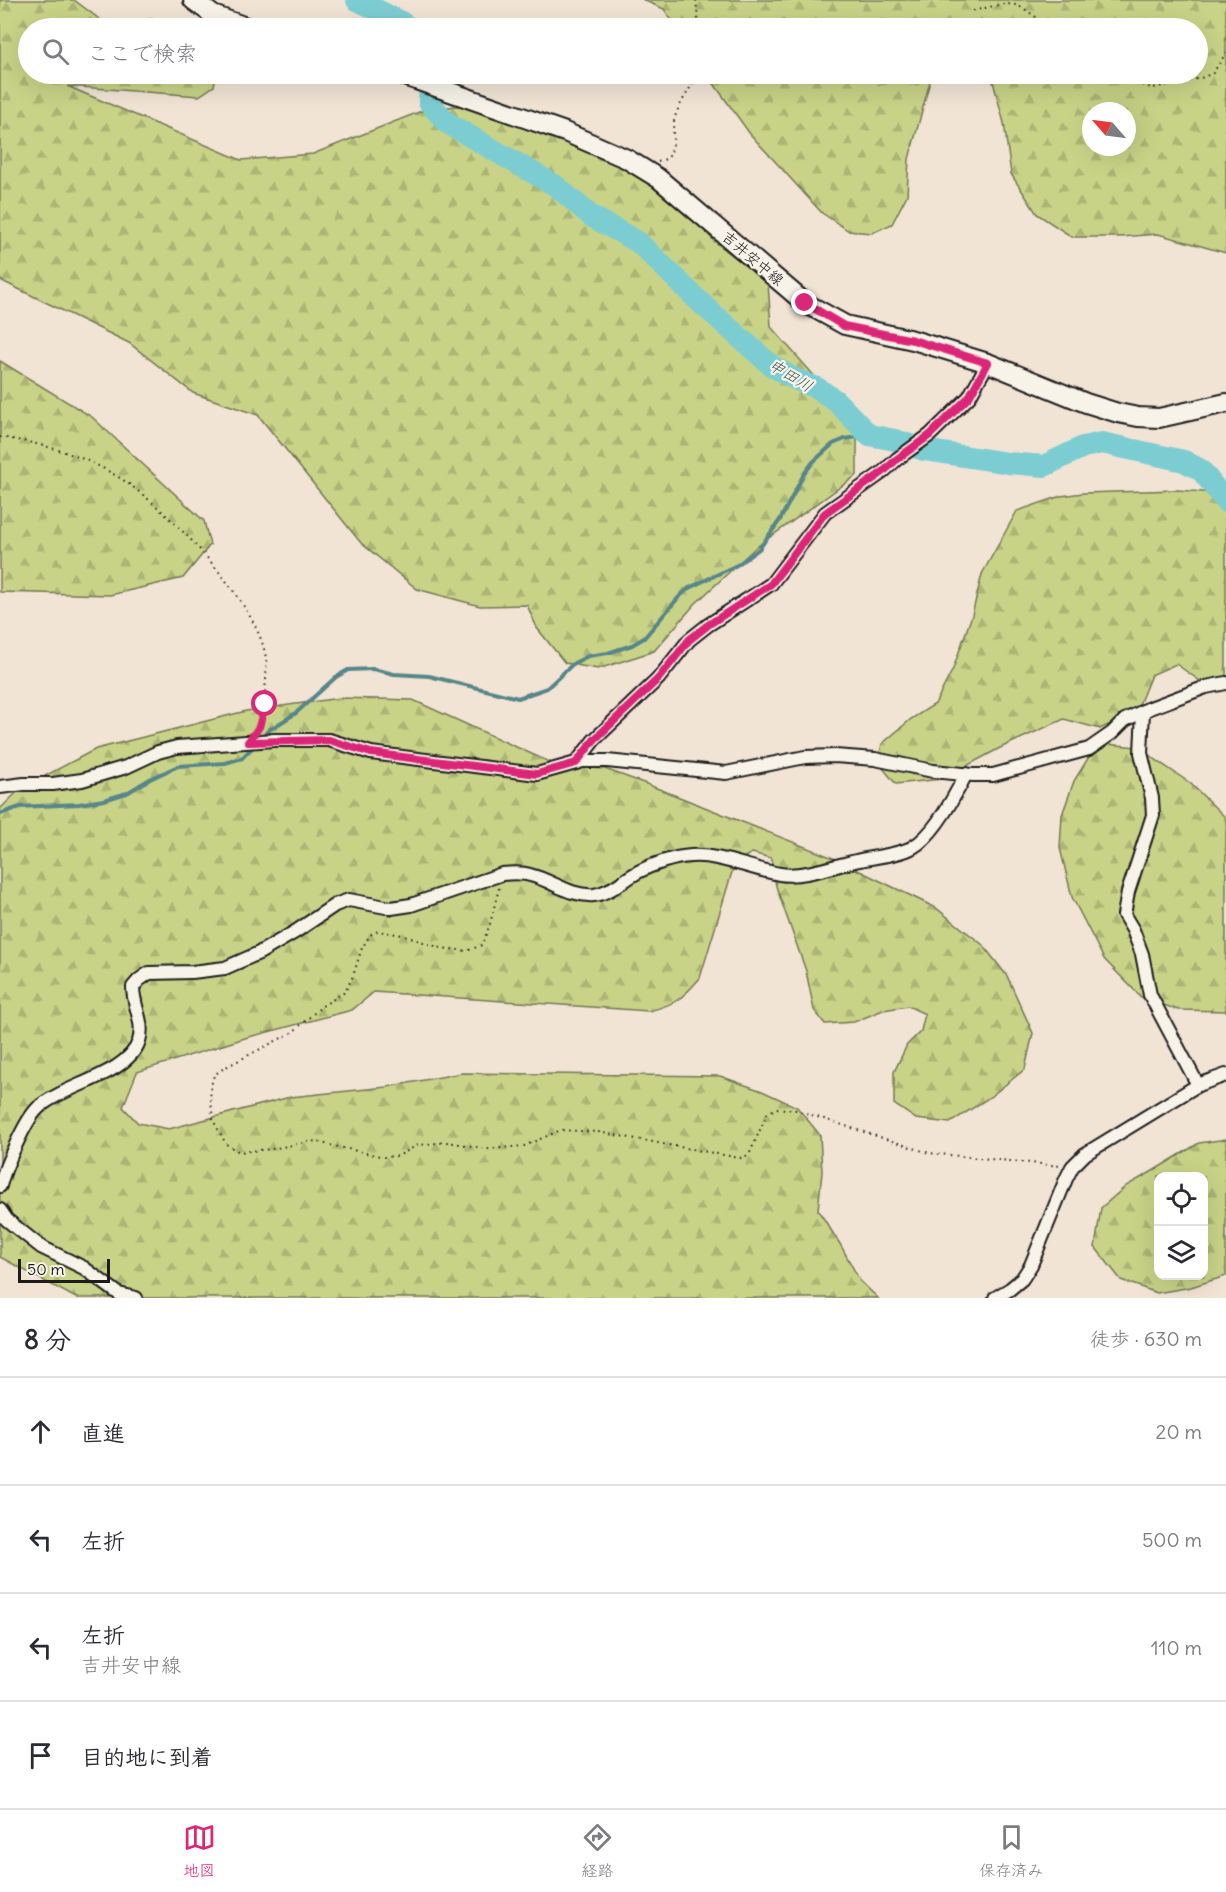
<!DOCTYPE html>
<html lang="ja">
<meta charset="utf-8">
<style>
:root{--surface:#fff;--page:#f7f7f7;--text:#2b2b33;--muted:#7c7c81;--line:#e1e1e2;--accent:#db2777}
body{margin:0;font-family:Delius,"Klee One",sans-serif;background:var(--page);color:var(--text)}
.controls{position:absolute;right:18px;bottom:18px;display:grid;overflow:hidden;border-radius:12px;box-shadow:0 6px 24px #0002}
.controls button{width:54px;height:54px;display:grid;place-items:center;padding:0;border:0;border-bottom:2px solid var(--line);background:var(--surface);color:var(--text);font:30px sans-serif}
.compass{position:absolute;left:1082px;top:102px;width:54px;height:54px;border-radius:50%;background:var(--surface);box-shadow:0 6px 24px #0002;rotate:298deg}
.scale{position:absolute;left:18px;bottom:15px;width:92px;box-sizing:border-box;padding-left:6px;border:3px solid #1c1c1c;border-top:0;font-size:16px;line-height:21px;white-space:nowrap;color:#1c1c1c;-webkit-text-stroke:4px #f7f3e8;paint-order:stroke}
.stop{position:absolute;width:18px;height:18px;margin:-14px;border:4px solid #db2777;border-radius:50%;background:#fff}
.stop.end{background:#db2777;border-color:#fff;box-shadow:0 2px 6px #0008}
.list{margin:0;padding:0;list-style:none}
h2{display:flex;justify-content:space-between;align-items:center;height:78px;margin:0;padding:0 24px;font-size:26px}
h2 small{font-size:20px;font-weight:400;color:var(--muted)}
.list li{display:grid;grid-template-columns:39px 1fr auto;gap:18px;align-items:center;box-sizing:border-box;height:108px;padding:0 24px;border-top:2px solid var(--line)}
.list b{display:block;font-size:22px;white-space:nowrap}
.list p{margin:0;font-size:20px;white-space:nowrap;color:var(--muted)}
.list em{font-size:20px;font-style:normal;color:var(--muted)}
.icon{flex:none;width:33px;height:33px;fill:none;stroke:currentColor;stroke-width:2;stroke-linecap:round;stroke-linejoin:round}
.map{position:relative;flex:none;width:1226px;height:1298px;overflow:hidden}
.search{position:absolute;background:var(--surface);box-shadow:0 6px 24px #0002;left:18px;right:18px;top:18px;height:66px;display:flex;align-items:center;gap:15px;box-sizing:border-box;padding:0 21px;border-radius:33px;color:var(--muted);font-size:22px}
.sheet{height:510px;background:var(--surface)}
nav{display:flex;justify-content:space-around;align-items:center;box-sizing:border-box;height:84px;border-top:2px solid var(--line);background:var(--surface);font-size:16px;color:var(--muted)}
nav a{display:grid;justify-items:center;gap:3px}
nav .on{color:var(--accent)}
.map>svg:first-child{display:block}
.forest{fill:url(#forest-firs);stroke:#727852;stroke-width:1.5;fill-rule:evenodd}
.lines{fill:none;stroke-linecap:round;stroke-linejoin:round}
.stream{stroke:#568689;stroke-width:4}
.river{stroke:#7ccdd2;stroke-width:22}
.street-casing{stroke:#1c1c1c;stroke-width:16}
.secondary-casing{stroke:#1c1c1c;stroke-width:22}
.path{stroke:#1c1c1c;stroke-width:2;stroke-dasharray:1.5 4.5;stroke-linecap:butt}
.street{stroke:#f7f3e8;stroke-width:12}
.secondary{stroke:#f7f3e8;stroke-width:18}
.route{stroke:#db2777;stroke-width:8}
.labels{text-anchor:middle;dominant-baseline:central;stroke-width:4.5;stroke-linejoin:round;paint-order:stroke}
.street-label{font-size:15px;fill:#1c1c1c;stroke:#f7f3e8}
.water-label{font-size:16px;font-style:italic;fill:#3e5a5c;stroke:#f7f3e8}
</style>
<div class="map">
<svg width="1226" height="1298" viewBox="0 0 1226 1298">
<defs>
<pattern id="forest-firs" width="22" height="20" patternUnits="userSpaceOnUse" patternTransform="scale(1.5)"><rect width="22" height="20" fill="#c8d387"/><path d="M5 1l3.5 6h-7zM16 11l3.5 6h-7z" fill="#abb574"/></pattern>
</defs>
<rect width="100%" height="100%" fill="#f1e4d5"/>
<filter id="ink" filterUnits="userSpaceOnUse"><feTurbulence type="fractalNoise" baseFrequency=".0167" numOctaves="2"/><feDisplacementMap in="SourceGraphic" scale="12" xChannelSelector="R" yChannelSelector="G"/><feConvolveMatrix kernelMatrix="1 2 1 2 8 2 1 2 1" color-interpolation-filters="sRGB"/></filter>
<g filter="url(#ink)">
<g class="forest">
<path d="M0,0H74L106,24L152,19L175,28H28V74H216L214,86L199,96L67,86L241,160L313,154L424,110L472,104L574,142L671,191L714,241L768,283L771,327L857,424V475L755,548L695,604L654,651L598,669L565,663L537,628L527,605L480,606L417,589L361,543L258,415L193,393L129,343L0,280Z"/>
<path d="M643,0H1226V253L1158,234L1121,237H1072L1037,214L1011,174L1004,123L991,74H1198V28H677L664,9ZM1091,111H1127V147H1091Z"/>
<path d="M707,74H932L909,159L907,195L892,224L872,233L849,231L822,213L750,134Z"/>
<path d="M0,361L92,417L204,521L210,545L183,578L110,595L0,592Z"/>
<path d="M1177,490L1216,493L1226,498V687L1203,683L1176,664L1151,675L1136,712L1100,729L1064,719L1000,748L942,779L896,784L878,762L882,744L911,719L935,704L953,669L972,615L982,574L1017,511L1061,496L1083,493Z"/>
<path d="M340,698L413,700L558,766L605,769L649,785L833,858L936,908L983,945L1007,976L1033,1033L1025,1069L990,1097L950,1123L916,1119L894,1104V1072L907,1045L921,1031L925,1014L908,1006L883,1010L854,1022L825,1024L814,1010L806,971L776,886L771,858L752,853L735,862L700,978C682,999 676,1004 649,1011L374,992L352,1010L245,1038L137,1072L123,1107L138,1123L169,1129L290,1097L387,1087L462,1073L720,1076L762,1091L797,1107L820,1135L822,1172L818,1210L840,1244L860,1281L878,1298H76L0,1257V809L20,789L96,749L246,711Z"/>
<path d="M1107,744L1137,747L1190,783L1226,818V1011L1178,1010L1141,997L1104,959L1072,897L1060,848L1062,815L1074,781L1090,755Z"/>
<path d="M1226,1139V1276L1191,1287L1157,1293L1121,1280L1095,1247L1101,1208L1126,1186L1153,1171L1199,1143ZM1158,1176H1204V1276H1158Z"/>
</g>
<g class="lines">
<g class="stream">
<path d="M261,738L269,730L296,713L336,677L348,670L373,669L394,674L429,676L518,698L547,688L574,663L588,656L608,653L632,645L644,638L679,597L689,588L737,565L759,549L780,520L804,474L813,462L833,444L845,439L869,435"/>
<path d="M0,814L20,807L79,804L104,800L127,793L150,779L178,766L225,763L242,758L254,746"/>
</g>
<g class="river">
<path d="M357,0L401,22L409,28"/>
<path d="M431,74L429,102L447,123L556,186L591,216L638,242L702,304L772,366L795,379L817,388L835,400L869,435L895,440L924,450L1008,463L1044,466L1083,447L1102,443L1184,461L1201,470L1226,502"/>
</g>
<defs>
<g id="street">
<path d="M1143,711L1141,753L1152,798L1153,815L1128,892L1124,915L1133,930L1142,954L1150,995L1198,1085"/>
<path d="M576,763L594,740L658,679L689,640L708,625L771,584L825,513L883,472L897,459L930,435L969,397L988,363"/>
<path d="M0,787L24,784H53L82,780L126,767L158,752L177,747L274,740H329L371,753L537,774L583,761H607L726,773L805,757L835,756L875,759L933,771L973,775H993L1089,749L1112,733L1125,720L1150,708L1206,687L1226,683"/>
<path d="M0,1186C4,1169 25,1120 38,1108C63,1085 128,1075 139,1041C145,1022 133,1007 133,987L139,980L149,973L192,972L225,968L259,953L295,932L335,905L349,900L391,908L411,905L502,874C511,873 521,872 530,875C552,880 570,897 594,895C610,893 625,879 638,872C653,864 674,857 691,856C720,854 750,869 780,874C803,878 836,865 860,860C874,857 902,854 913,847C934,835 955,796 966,774"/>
<path d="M0,1210L7,1220L41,1247L84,1268L119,1294L136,1298"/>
<path d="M995,1298L1010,1289L1022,1279L1031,1265L1066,1179L1072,1167L1085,1154L1198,1085L1226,1075"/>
</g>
<g id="secondary">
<path d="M193,0L213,15L249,28"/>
<path d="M399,74L565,132L627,159L658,178L805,303L845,325L913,340L988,363L1086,403L1118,413L1138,417L1159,418L1226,403"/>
</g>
</defs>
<use href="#street" class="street-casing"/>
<use href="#secondary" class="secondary-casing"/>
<g class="path">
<path d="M696,0L699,28"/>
<path d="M973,11C1017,0 1015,0 1049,28"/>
<path d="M1115,74L1135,84L1153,88L1201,78L1213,73L1226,53"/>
<path d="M658,162L668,158C677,141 671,137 674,121C678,103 691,90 697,74"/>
<path d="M0,437C44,444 81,454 120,478C166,507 260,604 266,659C267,669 266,681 265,691C265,704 263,719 256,730"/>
<path d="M499,888L490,924L482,945L467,951L441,948L402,935L378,931L370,935L362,948L353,976L345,992L322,1006L293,1032L224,1068L214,1075L210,1090L213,1120L226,1144L239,1152L272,1149L312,1141L384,1157L398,1156L418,1145L448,1142L488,1149L524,1146L561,1130L598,1132L740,1158L749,1155L767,1114L776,1108L796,1110L929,1153L1061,1166"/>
</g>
<use href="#street" class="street"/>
<use href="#secondary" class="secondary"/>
</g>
</g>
<g class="lines" filter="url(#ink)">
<path class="route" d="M265,704L259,727L248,742L329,740L371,753L537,774L576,763L594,740L658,679L689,640L708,625L771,584L825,513L883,472L897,459L930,435L969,397L988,363L913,340L844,326L805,303"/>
</g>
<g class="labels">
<g class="street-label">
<text transform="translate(753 258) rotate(40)">吉井安中線</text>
</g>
<g class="water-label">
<text transform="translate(791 375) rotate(31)">申田川</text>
</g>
</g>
</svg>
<div class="controls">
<button><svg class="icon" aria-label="locate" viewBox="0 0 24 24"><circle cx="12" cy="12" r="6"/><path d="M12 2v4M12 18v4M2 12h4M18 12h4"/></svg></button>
<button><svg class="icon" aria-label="layers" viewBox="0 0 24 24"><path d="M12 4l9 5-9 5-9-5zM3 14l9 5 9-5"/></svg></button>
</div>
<svg class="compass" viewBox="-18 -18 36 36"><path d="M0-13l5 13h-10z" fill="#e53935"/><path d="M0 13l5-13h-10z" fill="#7c7c81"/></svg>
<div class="scale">50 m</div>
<div class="stop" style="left:265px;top:704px"></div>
<div class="stop end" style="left:805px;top:303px"></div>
<div class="search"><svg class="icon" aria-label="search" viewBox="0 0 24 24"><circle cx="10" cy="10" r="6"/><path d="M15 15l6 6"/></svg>ここで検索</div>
</div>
<section class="sheet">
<h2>8 分<small>徒歩 · 630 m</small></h2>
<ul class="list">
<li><svg class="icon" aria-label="ahead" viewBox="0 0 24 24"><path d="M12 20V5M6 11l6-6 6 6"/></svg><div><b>直進</b></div><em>20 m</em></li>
<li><svg class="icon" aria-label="left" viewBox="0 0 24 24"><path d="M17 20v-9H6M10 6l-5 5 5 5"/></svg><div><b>左折</b></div><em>500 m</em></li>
<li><svg class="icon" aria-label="left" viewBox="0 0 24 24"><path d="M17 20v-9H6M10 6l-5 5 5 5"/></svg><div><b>左折</b><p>吉井安中線</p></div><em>110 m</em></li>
<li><svg class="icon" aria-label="arrive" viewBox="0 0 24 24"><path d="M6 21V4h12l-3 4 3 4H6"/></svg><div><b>目的地に到着</b></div></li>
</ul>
</section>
<nav>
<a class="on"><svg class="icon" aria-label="map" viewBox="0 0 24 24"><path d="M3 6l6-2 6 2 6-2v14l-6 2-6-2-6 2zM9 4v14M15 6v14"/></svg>地図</a>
<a><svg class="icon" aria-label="directions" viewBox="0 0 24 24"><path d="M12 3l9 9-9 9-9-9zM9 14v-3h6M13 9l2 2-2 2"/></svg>経路</a>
<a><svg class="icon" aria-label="saved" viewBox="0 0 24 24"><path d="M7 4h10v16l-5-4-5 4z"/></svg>保存済み</a>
</nav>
